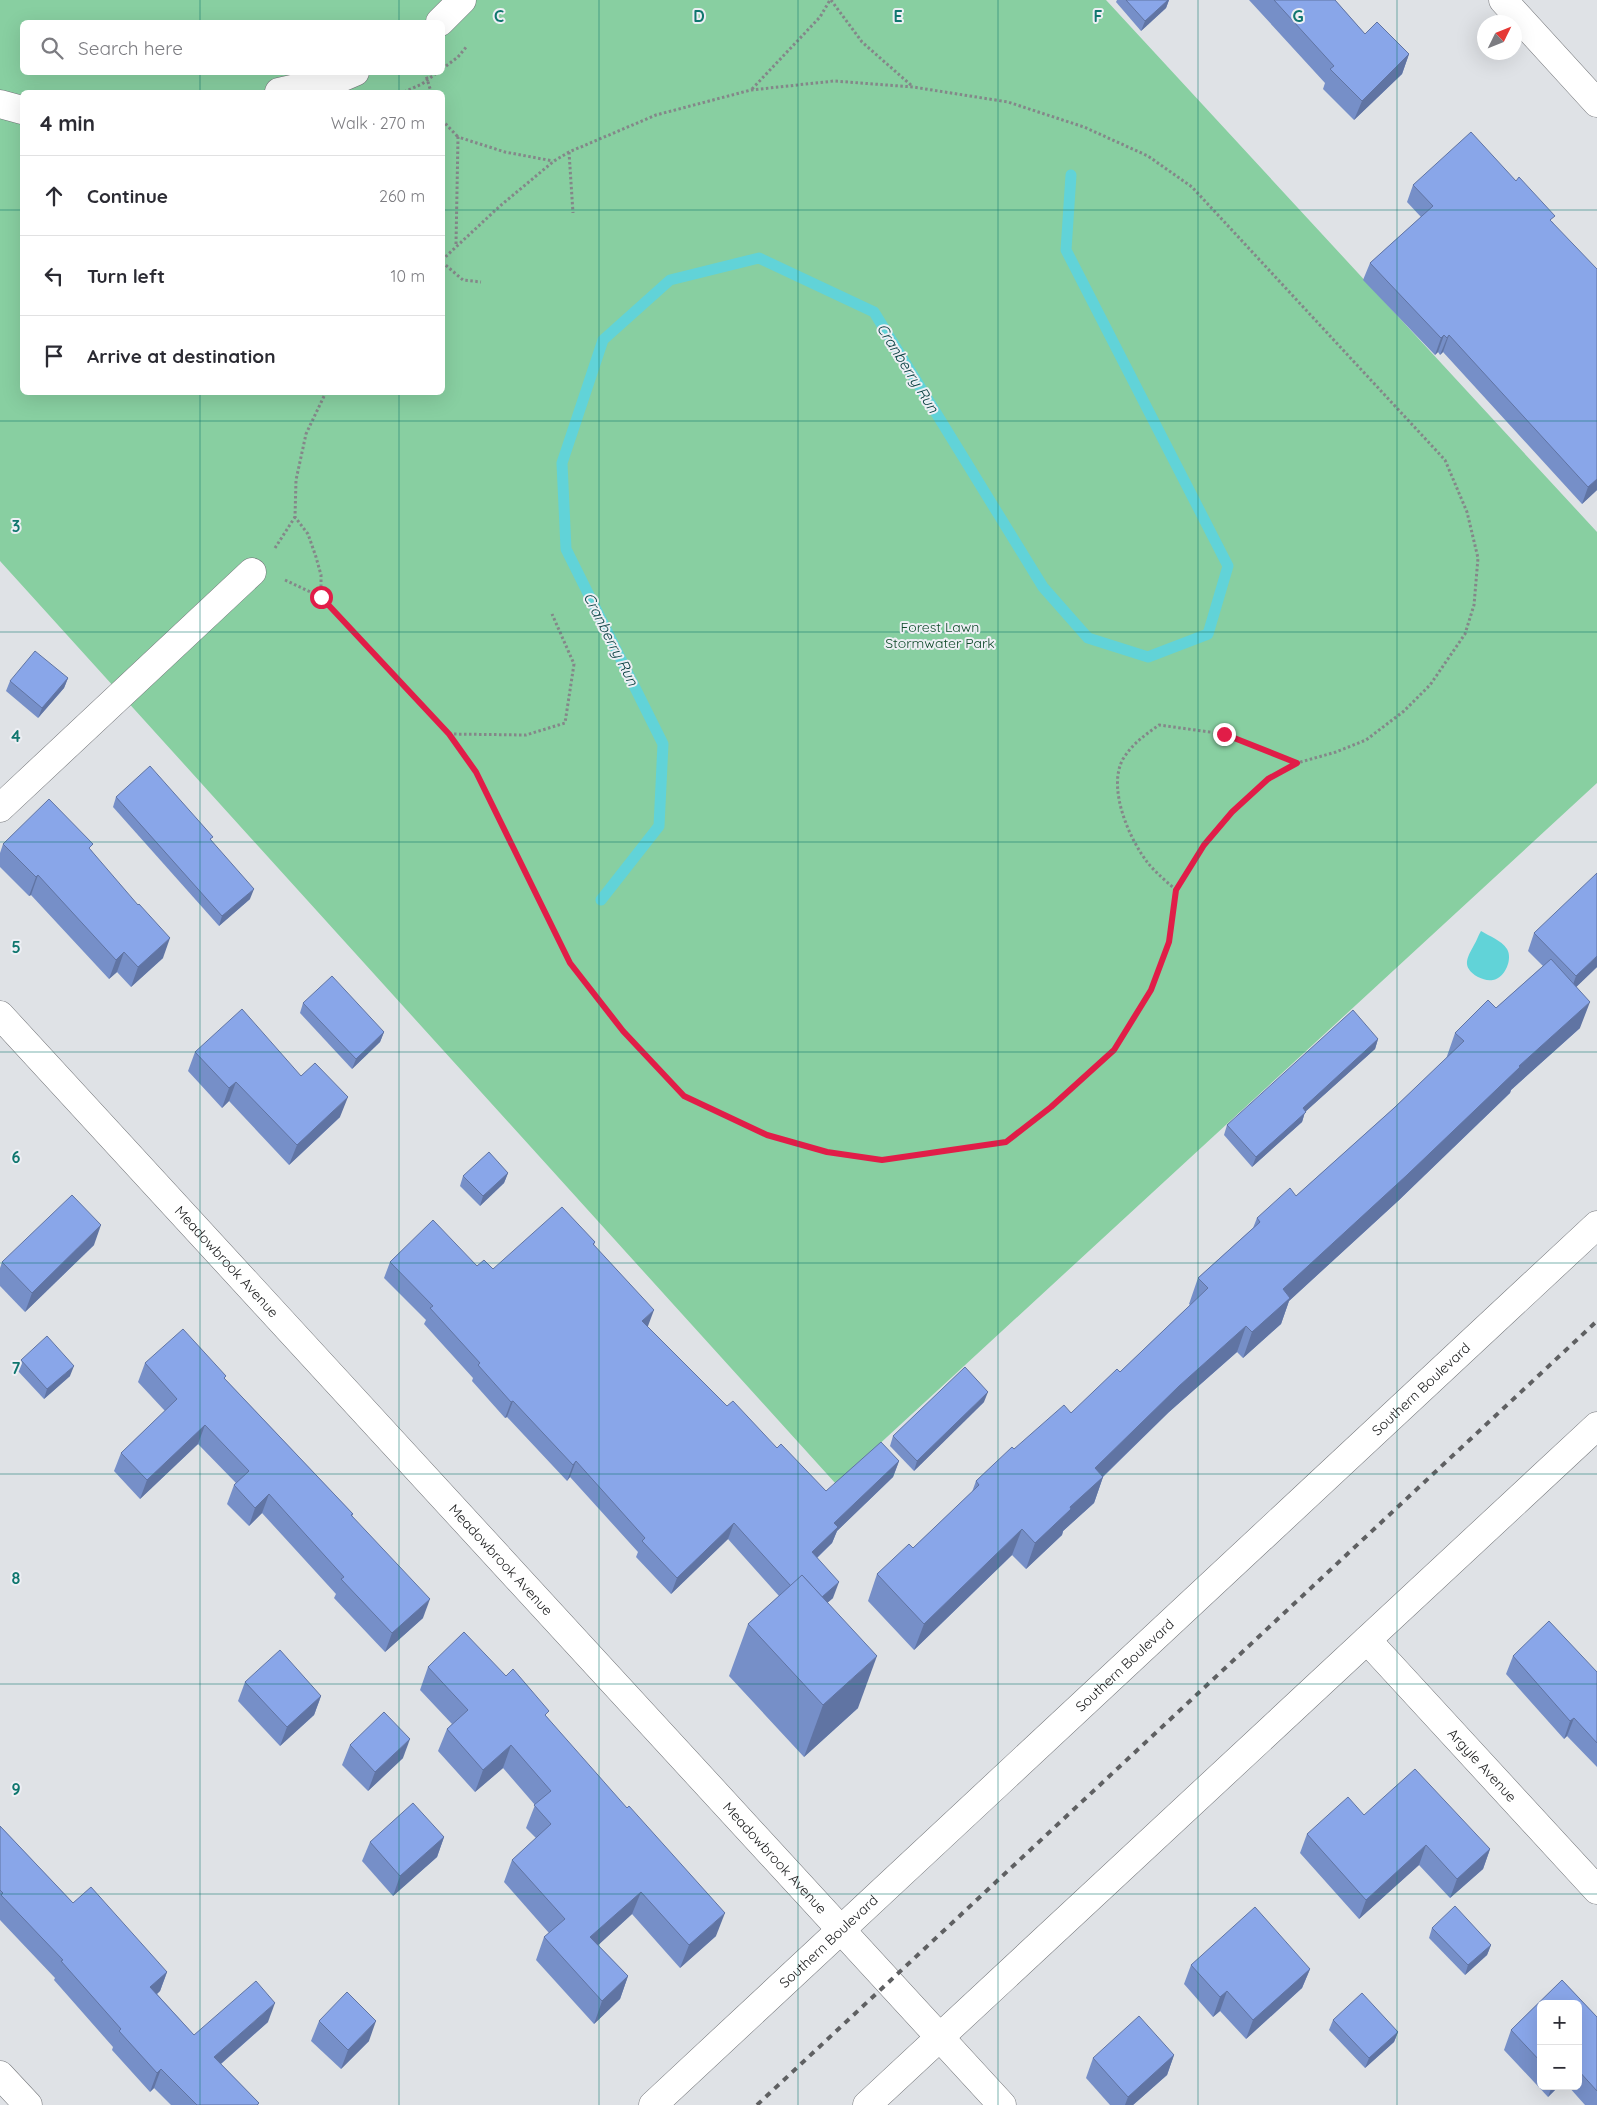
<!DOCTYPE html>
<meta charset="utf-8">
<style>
:root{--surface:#fff;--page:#f7f7f7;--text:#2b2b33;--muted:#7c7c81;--line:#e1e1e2}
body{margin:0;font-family:Quicksand,sans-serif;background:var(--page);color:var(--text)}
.controls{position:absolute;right:15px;bottom:15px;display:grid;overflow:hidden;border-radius:8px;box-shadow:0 5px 20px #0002}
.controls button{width:45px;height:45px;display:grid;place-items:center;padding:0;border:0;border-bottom:1px solid var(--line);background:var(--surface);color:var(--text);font:25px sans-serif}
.compass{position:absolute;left:1477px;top:15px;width:45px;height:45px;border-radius:50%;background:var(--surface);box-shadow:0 5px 20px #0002;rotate:47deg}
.stop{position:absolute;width:15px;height:15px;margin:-11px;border:4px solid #e11d48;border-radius:50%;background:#fff}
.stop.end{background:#e11d48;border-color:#fff;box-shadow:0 1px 5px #0008}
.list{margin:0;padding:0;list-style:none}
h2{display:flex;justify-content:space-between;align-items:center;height:65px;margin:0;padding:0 20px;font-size:21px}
h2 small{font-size:16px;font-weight:400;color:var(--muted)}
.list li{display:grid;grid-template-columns:32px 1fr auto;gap:15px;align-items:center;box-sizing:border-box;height:80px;padding:0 20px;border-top:1px solid var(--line)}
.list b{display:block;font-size:19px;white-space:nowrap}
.list em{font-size:16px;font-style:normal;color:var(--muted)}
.icon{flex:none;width:28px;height:28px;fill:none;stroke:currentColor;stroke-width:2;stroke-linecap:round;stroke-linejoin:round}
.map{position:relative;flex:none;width:1597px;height:2105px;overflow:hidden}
.search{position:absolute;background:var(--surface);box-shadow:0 5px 20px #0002;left:20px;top:20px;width:425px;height:55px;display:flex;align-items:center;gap:12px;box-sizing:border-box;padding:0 18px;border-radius:8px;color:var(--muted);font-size:19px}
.panel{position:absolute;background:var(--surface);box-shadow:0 5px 20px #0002;left:20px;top:90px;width:425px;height:305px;border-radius:8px}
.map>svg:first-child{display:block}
.green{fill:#88cfa1;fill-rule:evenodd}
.water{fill:#61d3d8}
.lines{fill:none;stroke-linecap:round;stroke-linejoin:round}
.stream{stroke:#61d3d8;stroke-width:11}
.minor-casing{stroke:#737579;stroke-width:29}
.path{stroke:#848789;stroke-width:3;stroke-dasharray:2.5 2.5;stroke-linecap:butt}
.minor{stroke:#fff;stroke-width:28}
.rail{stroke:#5f6062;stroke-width:4;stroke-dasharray:6 6;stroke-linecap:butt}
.wall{fill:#768fc8}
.shaded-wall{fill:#6074a3}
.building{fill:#89a6e9;stroke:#6074a3}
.route{stroke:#e11d48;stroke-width:6}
.grid{fill:none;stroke:#0f766e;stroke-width:1;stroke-opacity:0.55}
.labels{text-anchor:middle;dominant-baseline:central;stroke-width:4;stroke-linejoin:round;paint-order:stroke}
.park-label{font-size:14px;fill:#0f4a2a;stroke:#edeff4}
.street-label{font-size:14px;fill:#1b1c1d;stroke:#edeff4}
.water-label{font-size:15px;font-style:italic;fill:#0a4143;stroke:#edeff4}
.grid-label{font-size:16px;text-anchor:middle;font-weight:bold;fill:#0f766e;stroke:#edeff4;stroke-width:4;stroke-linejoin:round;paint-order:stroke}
</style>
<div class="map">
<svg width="1597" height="2105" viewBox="0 0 1597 2105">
<rect width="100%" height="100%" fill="#dfe2e6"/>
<path class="green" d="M0,0H1106L1597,532V783L836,1484L0,561ZM22,22H442V72H22ZM22,92H442V392H22Z"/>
<path class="water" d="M1481,931C1489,936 1501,940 1507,949C1513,959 1505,978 1493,980C1487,981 1483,979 1478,977C1461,967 1467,958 1474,945C1477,940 1478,936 1481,931Z"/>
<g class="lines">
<path class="stream" d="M601,900L659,826L663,744L566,549L562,463L603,340L670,280L759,258L874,312L1043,587L1088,638L1148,657L1208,634L1228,566L1066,250L1071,175"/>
<defs>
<g id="minor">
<path d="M1503,0L1597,103"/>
<path d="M440,22L462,0"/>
<path d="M279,92L341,78L355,72"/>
<path d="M0,104L22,110"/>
<path d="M0,808L252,572"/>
<path id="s1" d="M0,1015L1002,2105"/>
<path id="s2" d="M1367,1640L1597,1890"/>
<path d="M0,2075L28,2105"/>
<path id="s3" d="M653,2105L1597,1225"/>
<path d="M867,2105L1597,1426"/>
</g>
</defs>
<use href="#minor" class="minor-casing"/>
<g class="path">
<path d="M831,0L862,42L912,86"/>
<path d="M442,69L458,57L467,46"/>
<path d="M425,72L431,92"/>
<path d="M752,89L820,17L830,0"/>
<path d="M404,92L422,84L438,72"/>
<path d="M442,120L458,137"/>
<path d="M569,152L573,213"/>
<path d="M456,244L458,137L505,152L553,161"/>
<path d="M442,262L463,280L481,282"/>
<path d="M275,548L295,517"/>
<path d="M285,580L321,597L449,734L476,772L570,963L623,1031L684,1096L767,1135L827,1152L882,1160L1007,1142L1051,1107L1114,1050L1151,990L1169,942L1176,890L1204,845L1232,812L1268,779L1297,763L1336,752L1366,740L1404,711L1430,685L1465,634L1474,605L1478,558L1467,512L1445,460L1192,187L1148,156L1084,127L1008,102L913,87L834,81L751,90L656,115L569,152L554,161L500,206L442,260"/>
<path d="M321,597V575L316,557L308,534L295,517L296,480L306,434L326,392"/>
<path d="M449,734L526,735L565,723L574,664L552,614"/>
<path d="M1176,890C1167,882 1156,873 1148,863C1129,839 1107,788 1123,759C1132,744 1145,735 1159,725L1224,734L1297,763"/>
</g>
<use href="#minor" class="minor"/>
<path class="rail" d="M757,2105L1597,1321"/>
</g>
<g class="wall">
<path d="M1117,0H1169L1166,8L1141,31L1116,2Z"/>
<path d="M1249,0H1335L1365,34L1409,54L1402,74L1354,120L1323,89L1325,83Z"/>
<path d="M1413,185L1553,222L1597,490L1582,504L1443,352L1440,355L1438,352L1435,355L1363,280L1370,263L1421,217L1407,202Z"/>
<path d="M68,678L64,688L38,718L6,691L10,681Z"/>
<path d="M116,797L212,841L250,899L219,926L113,807Z"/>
<path d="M3,844L91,850L163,958L131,987L117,972L109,979L31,895L29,896L0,867V853Z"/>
<path d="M1534,933L1597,967L1576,987L1580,1028L1511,1090L1510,1093L1398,1201L1289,1301L1281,1324L1243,1358L1237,1352L1169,1412L1103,1477L1094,1503L1063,1531L1062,1535L1026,1569L1012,1555L914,1650L868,1601L877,1574L913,1548L972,1492L976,1481L1014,1449L1071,1413L1120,1372L1190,1305L1189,1304L1198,1278L1253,1228L1257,1218L1296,1196L1394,1108L1446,1059L1455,1033L1496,1008L1543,966L1528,951Z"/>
<path d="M303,1003L384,1032L380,1042L352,1069L300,1013Z"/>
<path d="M1378,1039L1375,1049L1305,1112L1302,1122L1252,1167L1224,1135L1227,1125Z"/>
<path d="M195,1052L301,1076L340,1117L289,1165L229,1101L222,1108L188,1071Z"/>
<path d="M508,1173L504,1183L480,1206L460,1186L463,1176Z"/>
<path d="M595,1242L594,1245L648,1326H647L727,1406L826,1491L899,1461L893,1477L837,1531L832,1543L817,1558L833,1598L827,1603L858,1708L804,1757L729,1676L748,1624L779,1596L728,1539L671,1594L636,1557L638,1552L570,1477L567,1481L507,1417L505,1418L472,1381L473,1378L424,1324L426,1320L384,1278L390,1262L477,1266L493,1269Z"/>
<path d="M94,1245L25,1312L0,1286V1268L2,1262Z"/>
<path d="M21,1360L70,1376L44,1399L17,1370Z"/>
<path d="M145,1363L225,1379L353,1514L352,1516L423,1618L385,1652L334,1598L336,1594L262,1513L249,1526L227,1504L234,1485L236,1483L198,1444L140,1499L114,1471L121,1453L165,1411L138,1382Z"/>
<path d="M984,1402L914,1471L890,1446L893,1436Z"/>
<path d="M1513,1656L1597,1672V1767L1567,1736L1564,1739L1506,1674Z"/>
<path d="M428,1667L506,1676L547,1717L716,1936L680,1968L632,1914L598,1945L628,1976L620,1999L594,2024L536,1960L544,1937L549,1933L504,1882L512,1860L536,1838L526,1828L535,1805L503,1768L475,1792L438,1751L447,1729L452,1724L420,1690Z"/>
<path d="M245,1682L321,1696L314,1715L280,1746L238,1701Z"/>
<path d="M350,1745L403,1758L368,1791L342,1765Z"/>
<path d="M1364,1815L1490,1849L1483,1869L1450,1898L1419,1865L1359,1919L1300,1853L1307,1834Z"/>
<path d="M0,1826L73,1903L167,1972L160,1991L157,1994L194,2035L268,2022L221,2064L259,2103L258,2105H171L154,2088L150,2092L112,2050L113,2047L54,1980L55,1978L0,1920Z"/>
<path d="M444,1837L437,1857L393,1896L362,1861L370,1842Z"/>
<path d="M1432,1928L1491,1945L1487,1955L1465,1975L1429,1938Z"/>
<path d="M1191,1965L1310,1969L1302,1988L1246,2039L1220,2011L1213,2017L1184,1984Z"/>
<path d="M1562,1980L1597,2017V2105H1585L1568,2086H1578V2004H1541V2086H1559L1548,2097L1504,2050L1511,2030Z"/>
<path d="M1333,2020L1398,2032L1394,2042L1365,2068L1329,2030Z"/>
<path d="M319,2021L369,2041L341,2069L311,2041Z"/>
<path d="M1174,2055L1167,2075L1133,2105H1110L1086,2078L1093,2058Z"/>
</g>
<g class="shaded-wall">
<path d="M1168,0H1169L1166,8L1141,31L1145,21Z"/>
<path d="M1409,54L1402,74L1354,120L1362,101Z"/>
<path d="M1444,335L1438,352L1435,355L1441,338Z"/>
<path d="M1449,335L1443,352L1440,355L1447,338Z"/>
<path d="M1597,479V490L1582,504L1588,487Z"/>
<path d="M68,678L64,688L38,718L42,708Z"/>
<path d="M38,875L31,895L29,896L36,877Z"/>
<path d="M254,889L250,899L219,926L222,916Z"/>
<path d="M170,938L163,958L131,987L138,967Z"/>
<path d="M124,952L117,972L109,979L116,960Z"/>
<path d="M1597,956V967L1570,993L1576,976Z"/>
<path d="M1590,1002L1580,1028L1511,1090L1510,1093L1398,1201L1289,1301L1281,1324L1243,1358L1252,1332L1283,1289L1519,1066Z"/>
<path d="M384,1032L380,1042L352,1069L356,1059Z"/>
<path d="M1378,1039L1375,1049L1305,1112L1302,1122L1252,1167L1256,1157L1303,1108Z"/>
<path d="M236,1082L229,1101L222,1108L229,1088Z"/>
<path d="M348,1097L340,1117L289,1165L297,1145Z"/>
<path d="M508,1173L504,1183L480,1206L483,1196Z"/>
<path d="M101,1225L94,1245L25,1312L32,1293Z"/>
<path d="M654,1310L648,1326L636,1337L642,1321Z"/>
<path d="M1246,1326L1237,1352L1169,1412L1096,1483L1103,1477L1094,1503L1063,1531L1062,1535L1026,1569L1035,1543L1070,1507L1095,1468L1179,1386Z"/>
<path d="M74,1366L70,1376L44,1399L47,1389Z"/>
<path d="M988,1392L984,1402L914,1471L917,1461Z"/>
<path d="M513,1401L507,1417L505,1418L511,1402Z"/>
<path d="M205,1425L198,1444L140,1499L147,1480Z"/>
<path d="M576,1461L570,1477L567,1481L573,1465Z"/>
<path d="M899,1461L893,1477L837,1531L832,1543L806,1568L812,1552L834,1523Z"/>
<path d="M269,1494L262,1513L249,1526L255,1508Z"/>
<path d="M734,1523L728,1539L671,1594L677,1578Z"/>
<path d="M1022,1529L1012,1555L914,1650L924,1624Z"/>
<path d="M839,1582L833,1598L804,1623L810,1607Z"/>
<path d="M430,1599L423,1618L385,1652L392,1633Z"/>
<path d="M877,1656L858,1708L804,1757L823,1705Z"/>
<path d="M321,1696L314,1715L280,1746L287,1727Z"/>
<path d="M1574,1718L1567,1736L1564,1739L1570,1721Z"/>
<path d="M410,1739L403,1758L368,1791L375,1772Z"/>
<path d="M511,1745L503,1768L475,1792L483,1770Z"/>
<path d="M444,1837L437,1857L393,1896L400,1876Z"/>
<path d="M1426,1845L1419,1865L1359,1919L1366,1900Z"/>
<path d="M1490,1849L1483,1869L1450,1898L1457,1879Z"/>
<path d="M641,1892L632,1914L582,1960L590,1937Z"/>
<path d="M725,1913L716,1936L680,1968L689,1945Z"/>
<path d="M1491,1945L1487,1955L1465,1975L1468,1965Z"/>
<path d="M1310,1969L1302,1988L1246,2039L1253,2020Z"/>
<path d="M167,1972L160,1991L143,2006L150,1987Z"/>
<path d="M628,1976L620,1999L594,2024L602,2001Z"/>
<path d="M1227,1991L1220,2011L1213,2017L1220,1997Z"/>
<path d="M275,2003L268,2022L207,2076L214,2057Z"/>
<path d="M376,2021L369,2041L341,2069L348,2050Z"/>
<path d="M1398,2032L1394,2042L1365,2068L1369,2058Z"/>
<path d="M1174,2055L1167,2075L1133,2105H1125L1128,2097Z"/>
<path d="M161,2069L154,2088L150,2092L157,2073Z"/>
<path d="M1552,2086H1559L1548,2097Z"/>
</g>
<g class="building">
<path d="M1126,0H1168L1145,21Z"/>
<path d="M1274,0H1335L1365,34L1377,22L1409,54L1362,101L1330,69L1334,66Z"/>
<path d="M1471,132L1516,181L1519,177L1555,216L1550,220L1597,269V479L1588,487L1449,335L1447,338L1444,335L1441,338L1370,263L1433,206L1413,185Z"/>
<path d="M35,651L68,678L42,708L10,681Z"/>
<path d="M150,766L213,837L210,839L254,889L222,916L116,797Z"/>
<path d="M49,799L93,844L89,848L138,905L139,904L170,938L138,967L124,952L116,960L38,875L36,877L3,844Z"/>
<path d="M1597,873V956L1576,976L1534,933Z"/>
<path d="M1551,959L1590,1002L1519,1066L1520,1067L1407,1175L1283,1289L1290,1298L1252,1332L1246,1326L1179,1386L1095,1468L1103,1477L1070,1507L1071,1509L1035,1543L1022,1529L924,1624L877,1574L909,1544L913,1548L979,1485L976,1481L1012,1447L1014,1449L1064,1405L1071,1413L1117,1369L1120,1372L1208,1288L1198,1278L1260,1222L1257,1218L1290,1188L1296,1196L1394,1108L1464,1041L1455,1033L1488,1000L1496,1008Z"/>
<path d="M332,976L384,1032L356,1059L303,1003Z"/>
<path d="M242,1009L301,1076L315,1063L348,1097L297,1145L236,1082L229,1088L195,1052Z"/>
<path d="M1353,1010L1378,1039L1303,1108L1306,1112L1256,1157L1227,1125Z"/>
<path d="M489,1152L508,1173L483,1196L463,1176Z"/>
<path d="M72,1195L101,1225L32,1293L2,1262Z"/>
<path d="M562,1207L595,1242L593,1244L654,1310L642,1321L727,1406L733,1401L777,1448L781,1444L826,1491L881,1442L899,1461L834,1523L838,1527L812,1552L839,1582L822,1597L802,1575L791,1586L734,1523L677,1578L642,1541L645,1538L576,1461L573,1465L513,1401L511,1402L478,1365L480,1363L430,1308L433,1306L390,1262L433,1220L477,1266L484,1260L493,1269Z"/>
<path d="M183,1329L226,1376L224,1378L353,1514L351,1515L430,1599L392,1633L341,1579L344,1577L269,1494L255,1508L234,1485L249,1471L205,1425L147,1480L121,1453L177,1399L145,1363Z"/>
<path d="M47,1336L74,1366L47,1389L21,1360Z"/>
<path d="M965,1367L988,1392L917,1461L893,1436Z"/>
<path d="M802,1575L877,1656L823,1705L748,1624Z"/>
<path d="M1549,1621L1597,1672V1743L1574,1718L1570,1721L1513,1656Z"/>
<path d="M464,1632L506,1676L513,1669L549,1711L545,1715L627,1808L629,1806L725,1913L689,1945L641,1892L590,1937L628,1976L602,2001L544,1937L565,1919L512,1860L551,1824L534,1805L551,1791L511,1745L483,1770L447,1729L468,1710L428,1667Z"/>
<path d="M280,1650L321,1696L287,1727L245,1682Z"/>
<path d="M384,1712L410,1739L375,1772L350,1745Z"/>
<path d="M1415,1769L1490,1849L1457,1879L1426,1845L1366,1900L1307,1834L1348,1797L1364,1815Z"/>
<path d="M413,1803L444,1837L400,1876L370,1842Z"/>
<path d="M0,1826L73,1903L91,1887L167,1972L150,1987L194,2035L256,1981L275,2003L214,2057L259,2103L257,2105H197L161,2069L157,2073L119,2031L121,2029L61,1961L63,1960L1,1895L3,1893L0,1890Z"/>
<path d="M1455,1906L1491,1945L1468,1965L1432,1928Z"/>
<path d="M1255,1907L1310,1969L1253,2020L1227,1991L1220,1997L1191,1965Z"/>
<path d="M1562,1980L1597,2017V2091L1578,2070V2004H1541V2062L1511,2030Z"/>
<path d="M347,1992L376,2021L348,2050L319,2021Z"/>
<path d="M1362,1993L1398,2032L1369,2058L1333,2020Z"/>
<path d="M1139,2016L1174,2055L1128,2097L1093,2058Z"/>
</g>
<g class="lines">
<path class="route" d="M321,597L449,734L476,772L570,963L623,1031L684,1096L767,1135L827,1152L882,1160L1006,1142L1051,1107L1114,1050L1151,990L1169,942L1176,890L1204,845L1232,812L1268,779L1297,763L1224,734"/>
</g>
<path class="grid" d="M200,0V22M399,0V22M599,0V2105M798,0V2105M998,0V2105M1198,0V2105M1397,0V2105M200,72V92M399,72V92M0,210H22M442,210H1597M200,392V2105M399,392V2105M0,421H1597M0,632H1597M0,842H1597M0,1052H1597M0,1263H1597M0,1474H1597M0,1684H1597M0,1894H1597"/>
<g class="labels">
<g class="park-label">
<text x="940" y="627">Forest Lawn<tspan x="940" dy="16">Stormwater Park</tspan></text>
</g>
<g class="street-label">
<text stroke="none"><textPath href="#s1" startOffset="335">Meadowbrook Avenue</textPath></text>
<text stroke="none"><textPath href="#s3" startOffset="1050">Southern Boulevard</textPath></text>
<text stroke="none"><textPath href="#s1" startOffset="740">Meadowbrook Avenue</textPath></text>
<text stroke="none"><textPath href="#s3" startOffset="645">Southern Boulevard</textPath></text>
<text stroke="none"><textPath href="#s2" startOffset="170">Argyle Avenue</textPath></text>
<text stroke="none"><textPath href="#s1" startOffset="1145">Meadowbrook Avenue</textPath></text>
<text stroke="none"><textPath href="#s3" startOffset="240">Southern Boulevard</textPath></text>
</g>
<g class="water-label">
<text transform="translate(908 368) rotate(58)">Cranberry Run</text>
<text transform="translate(611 639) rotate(63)">Cranberry Run</text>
</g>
</g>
<g class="grid-label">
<text x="499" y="22">C</text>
<text x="699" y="22">D</text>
<text x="898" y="22">E</text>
<text x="1098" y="22">F</text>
<text x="1298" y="22">G</text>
<text x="16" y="532">3</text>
<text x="16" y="742">4</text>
<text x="16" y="953">5</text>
<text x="16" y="1163">6</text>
<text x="16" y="1374">7</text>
<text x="16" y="1584">8</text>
<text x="16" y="1795">9</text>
</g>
</svg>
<div class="controls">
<button>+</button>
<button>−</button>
</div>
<svg class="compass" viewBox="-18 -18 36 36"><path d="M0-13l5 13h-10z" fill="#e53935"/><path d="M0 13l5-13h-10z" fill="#7c7c81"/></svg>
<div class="stop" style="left:321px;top:597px"></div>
<div class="stop end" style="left:1224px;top:734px"></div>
<div class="search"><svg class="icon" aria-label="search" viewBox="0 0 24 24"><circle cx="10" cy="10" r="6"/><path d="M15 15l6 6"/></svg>Search here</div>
<section class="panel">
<h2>4 min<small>Walk · 270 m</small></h2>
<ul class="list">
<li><svg class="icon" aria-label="ahead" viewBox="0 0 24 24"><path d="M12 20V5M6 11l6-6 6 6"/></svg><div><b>Continue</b></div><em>260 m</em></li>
<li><svg class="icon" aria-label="left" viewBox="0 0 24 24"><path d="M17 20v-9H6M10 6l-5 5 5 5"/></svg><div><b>Turn left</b></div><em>10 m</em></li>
<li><svg class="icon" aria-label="arrive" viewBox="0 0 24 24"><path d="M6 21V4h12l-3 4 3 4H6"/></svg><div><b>Arrive at destination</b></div></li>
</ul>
</section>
</div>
